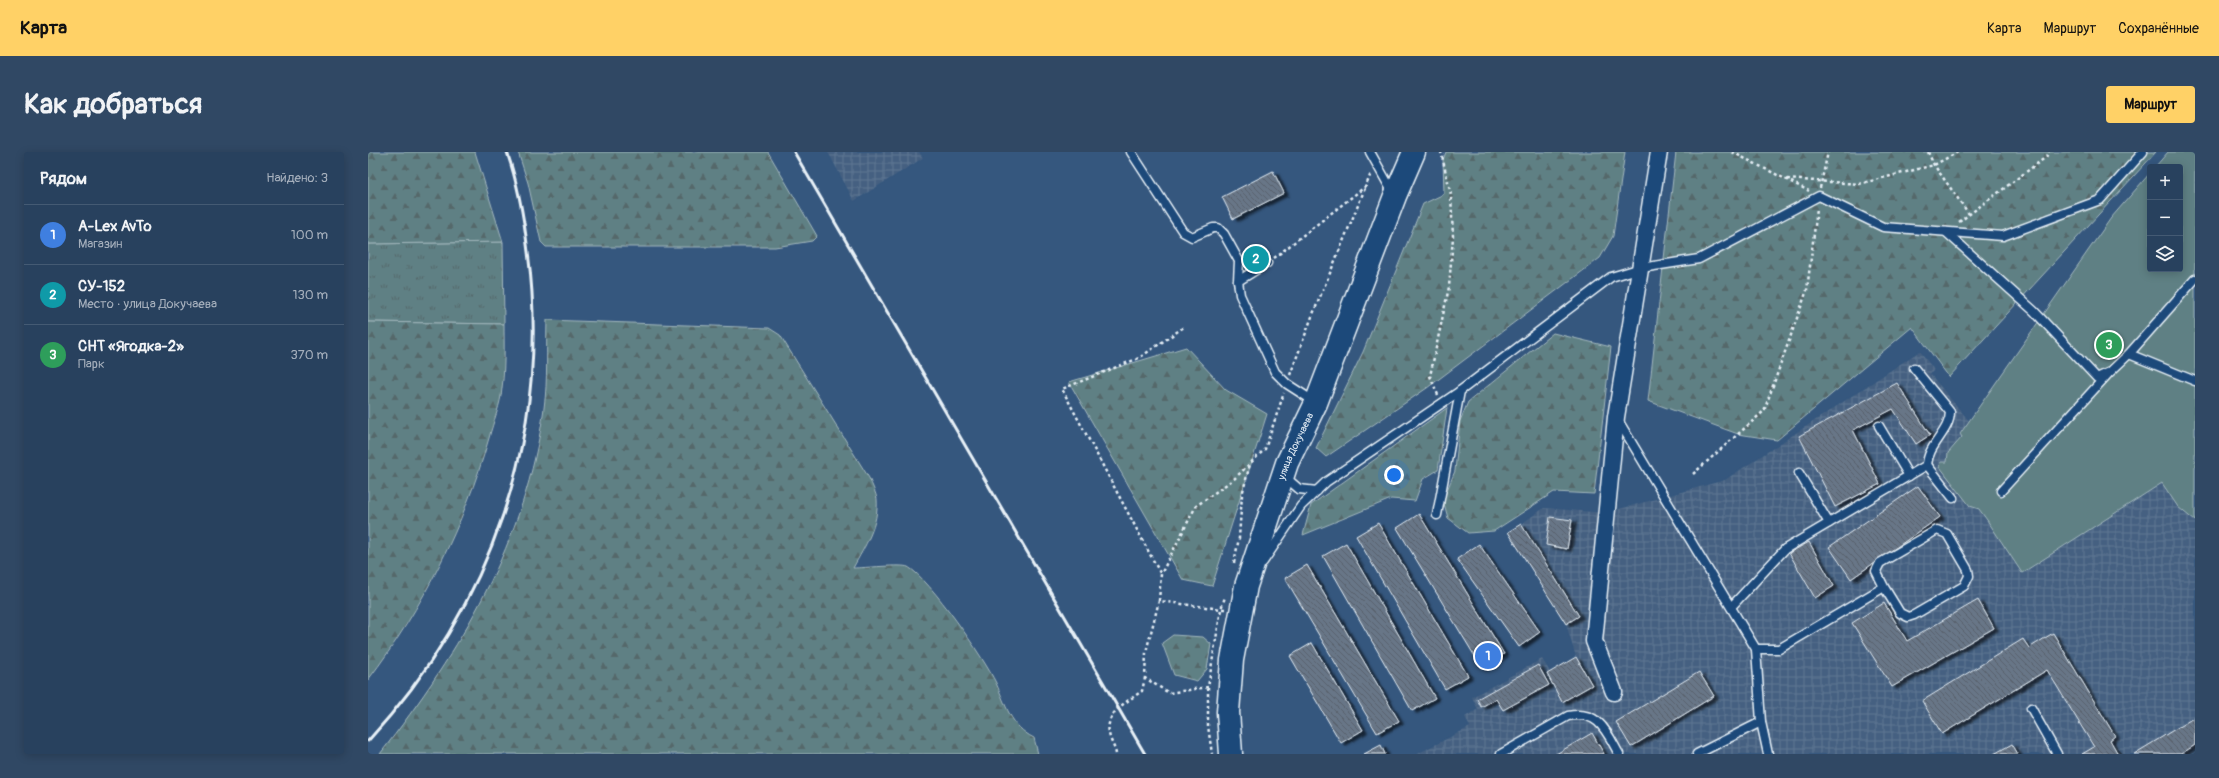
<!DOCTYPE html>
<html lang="ru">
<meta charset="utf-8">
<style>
:root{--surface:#28415e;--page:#304864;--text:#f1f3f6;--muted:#a5afbc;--line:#445a73;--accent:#ffd166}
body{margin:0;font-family:Pangolin,sans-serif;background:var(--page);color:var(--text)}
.controls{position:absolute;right:12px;top:12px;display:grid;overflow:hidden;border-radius:4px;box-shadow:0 2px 10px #0003}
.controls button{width:36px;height:36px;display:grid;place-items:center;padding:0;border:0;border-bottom:1px solid var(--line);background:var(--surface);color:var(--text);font:20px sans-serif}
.you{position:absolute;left:1026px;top:323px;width:14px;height:14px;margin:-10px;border:3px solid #fff;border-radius:50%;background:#1a73e8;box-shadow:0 0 0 6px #1a73e833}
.badge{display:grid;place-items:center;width:26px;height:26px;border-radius:50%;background:var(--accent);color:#fff;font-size:13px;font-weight:700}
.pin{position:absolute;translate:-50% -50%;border:2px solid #fff;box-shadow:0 1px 4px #0006}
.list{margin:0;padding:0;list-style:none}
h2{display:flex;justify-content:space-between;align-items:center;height:52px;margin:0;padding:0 16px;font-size:17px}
h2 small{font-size:13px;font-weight:400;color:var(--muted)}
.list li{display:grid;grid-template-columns:26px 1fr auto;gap:12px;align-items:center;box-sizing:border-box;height:60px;padding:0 16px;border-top:1px solid var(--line)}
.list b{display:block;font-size:15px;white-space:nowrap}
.list p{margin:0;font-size:13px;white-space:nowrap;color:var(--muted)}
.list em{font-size:13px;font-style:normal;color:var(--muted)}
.icon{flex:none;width:22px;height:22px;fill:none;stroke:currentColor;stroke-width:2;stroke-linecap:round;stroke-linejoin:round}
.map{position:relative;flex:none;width:1827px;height:602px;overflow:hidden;border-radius:4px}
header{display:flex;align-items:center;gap:24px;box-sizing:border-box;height:56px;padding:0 20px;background:var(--accent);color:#111}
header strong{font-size:19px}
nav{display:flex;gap:22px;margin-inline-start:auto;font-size:14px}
.intro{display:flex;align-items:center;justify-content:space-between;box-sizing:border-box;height:96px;padding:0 24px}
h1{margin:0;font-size:28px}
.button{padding:10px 18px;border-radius:4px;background:var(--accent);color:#111;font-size:14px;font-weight:700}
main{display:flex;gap:24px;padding:0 24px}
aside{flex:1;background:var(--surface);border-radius:4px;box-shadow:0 2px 10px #0003}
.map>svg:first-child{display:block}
.industrial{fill:url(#industrial-grid)}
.grass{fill:url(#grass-tufts);stroke:#a4b8be}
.forest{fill:url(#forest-firs);stroke:#a4b8be}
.garden{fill:#5f8084;stroke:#a4b8be}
.building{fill:url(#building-back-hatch);stroke:#e8f1f8;filter:url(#shadow)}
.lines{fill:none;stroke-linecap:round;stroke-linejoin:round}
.service-casing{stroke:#e8f1f8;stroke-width:11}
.minor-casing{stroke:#e8f1f8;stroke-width:19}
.secondary-casing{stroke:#e8f1f8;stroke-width:25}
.path{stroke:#e8f1f8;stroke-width:2.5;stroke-dasharray:3 3;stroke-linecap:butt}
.service{stroke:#1f4a7a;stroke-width:8}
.minor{stroke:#1f4a7a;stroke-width:16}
.secondary{stroke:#1f4a7a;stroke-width:22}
.rail{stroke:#e8f1f8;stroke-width:3}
.labels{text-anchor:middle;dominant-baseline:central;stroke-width:4;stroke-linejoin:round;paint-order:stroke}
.street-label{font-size:10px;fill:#e8f1f8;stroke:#1f4a7a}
</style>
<header>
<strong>Карта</strong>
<nav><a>Карта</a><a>Маршрут</a><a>Сохранённые</a></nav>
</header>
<div class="intro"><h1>Как добраться</h1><a class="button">Маршрут</a></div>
<main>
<aside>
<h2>Рядом<small>Найдено: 3</small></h2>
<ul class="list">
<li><span class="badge" style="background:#3f7fe0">1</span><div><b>A-Lex AvTo</b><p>Магазин</p></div><em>100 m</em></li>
<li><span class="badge" style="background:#0f9aa8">2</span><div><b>СУ-152</b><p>Место · улица Докучаева</p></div><em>130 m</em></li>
<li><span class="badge" style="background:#2e9e5b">3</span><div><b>СНТ «Ягодка-2»</b><p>Парк</p></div><em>370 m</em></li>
</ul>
</aside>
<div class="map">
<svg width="1827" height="602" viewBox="0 0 1827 602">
<defs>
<pattern id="industrial-grid" width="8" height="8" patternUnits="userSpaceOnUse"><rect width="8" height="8" fill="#446081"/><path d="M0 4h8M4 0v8" fill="none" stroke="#5f7794"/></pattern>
<pattern id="grass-tufts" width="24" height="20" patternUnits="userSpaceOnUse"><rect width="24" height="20" fill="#5f8084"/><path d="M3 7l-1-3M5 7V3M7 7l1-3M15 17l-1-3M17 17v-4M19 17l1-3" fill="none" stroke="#54676a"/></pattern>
<pattern id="forest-firs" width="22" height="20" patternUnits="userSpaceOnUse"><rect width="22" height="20" fill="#5f8084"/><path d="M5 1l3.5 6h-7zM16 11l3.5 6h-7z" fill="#54676a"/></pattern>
<pattern id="building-back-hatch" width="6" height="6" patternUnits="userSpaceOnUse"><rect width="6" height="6" fill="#687687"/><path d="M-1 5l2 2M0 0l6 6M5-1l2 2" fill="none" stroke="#59616c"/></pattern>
<filter id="shadow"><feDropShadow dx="4.5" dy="2.5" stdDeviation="1" flood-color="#0009"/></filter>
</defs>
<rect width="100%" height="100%" fill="#35577e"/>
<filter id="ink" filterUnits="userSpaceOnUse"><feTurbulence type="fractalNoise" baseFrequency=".025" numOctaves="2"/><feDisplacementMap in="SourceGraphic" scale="8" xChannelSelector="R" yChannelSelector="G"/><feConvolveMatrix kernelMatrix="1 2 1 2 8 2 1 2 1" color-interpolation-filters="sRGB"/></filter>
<g filter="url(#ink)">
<g class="industrial">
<path d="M460,0H551L555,6L486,49Z"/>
<path d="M1552,199L1566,218L1562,222L1602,270L1592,282L1594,285L1580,301L1602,354L1611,357L1619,368L1654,421L1794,331L1810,355L1827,369V602H1049L1102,575L1097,565L1110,557L1104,545L1174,507L1182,520L1208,505L1198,472L1210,463L1153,372L1176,356L1237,361L1357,328Z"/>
</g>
<path class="grass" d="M135,90L136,172L0,170V92Z"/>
<g class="forest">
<path d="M0,0H107L135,90L0,92Z"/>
<path d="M150,0H400L449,84L444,89L407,95H178L173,90L160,31Z"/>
<path d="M1078,0H1257L1245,84L1232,106L1059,236L958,305L948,296L995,200L1055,52L1076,42L1075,8Z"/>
<path d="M1308,0H1788L1581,225L1544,175L1409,288L1370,282L1280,249Z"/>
<path d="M179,168L401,176L412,183L501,326C504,333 508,341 509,347C511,373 497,394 485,416C496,416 533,412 540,415C562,427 616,506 628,531C638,553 642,574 666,586L670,602H12C93,498 158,389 176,256C180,228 178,197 179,168Z"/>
<path d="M0,170L136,172C136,193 137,215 134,236C133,252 125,270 121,286C96,373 55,456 0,528Z"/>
<path d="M1185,181L1243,195L1226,342L1186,340L1126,379L1100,381L1080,366L1075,348L1087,319L1092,269L1100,250Z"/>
<path d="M818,195L858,238L899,262L844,434L815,428L701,230Z"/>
<path d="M1079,256L1070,318L1055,327L1047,349L1023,347L935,383L943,353Z"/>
<path d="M805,483L835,485L843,492L839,517L829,529L806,523L794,491Z"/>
</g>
<path class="garden" d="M1800,0H1827V369L1810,355L1794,331L1654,421L1619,368L1611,357L1602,354L1572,315L1573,310H1579L1580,301L1594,285L1592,282L1743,66L1782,21V117H1812V15H1787Z"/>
<g class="building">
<path d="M905,19L916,41L865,67L854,45Z"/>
<path d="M1529,231L1562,283L1548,292L1525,257L1485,278L1512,332L1467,355L1431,284Z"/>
<path d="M1550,334L1572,365L1483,427L1461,395Z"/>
<path d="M1051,362L1136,502L1114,516L1029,376Z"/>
<path d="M1182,365L1204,368L1199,397L1178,393Z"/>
<path d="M1010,371L1100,524L1077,537L988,384Z"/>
<path d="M1153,372L1211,464L1198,472L1140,380Z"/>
<path d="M1441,390L1466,434L1447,446L1421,401Z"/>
<path d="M978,391L1067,546L1044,559L955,404Z"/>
<path d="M1111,392L1172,480L1151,495L1089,407Z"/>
<path d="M939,413L1031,569L1009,581L917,426Z"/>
<path d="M1610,448L1626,476L1524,535L1484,471L1516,451L1539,489Z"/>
<path d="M1685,481L1747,584L1742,588L1750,602H1714L1726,595L1679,518L1574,582L1554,549L1655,487L1661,496Z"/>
<path d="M944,491L995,578L973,591L922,504Z"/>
<path d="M1208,505L1224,533L1194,550L1179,522Z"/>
<path d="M1170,513L1181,533L1135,558L1128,547L1113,555L1109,547Z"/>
<path d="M1331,520L1346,544L1263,595L1248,570Z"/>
<path d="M1827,565V593L1813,602H1766Z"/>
<path d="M1224,581L1236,602H1188Z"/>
<path d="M1644,592L1650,602H1626Z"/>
<path d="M1013,593L1017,602H996Z"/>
</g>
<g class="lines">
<defs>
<g id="service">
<path d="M763,0L815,80L824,85L845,76H850L856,82L871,109L870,129L872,143L907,220L919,232L947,250"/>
<path d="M1002,0L1025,41"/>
<path d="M1578,80L1666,159L1729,226L1742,220L1761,202L1827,229"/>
<path d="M870,129L899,111"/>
<path d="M1761,202L1827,127"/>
<path d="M1546,216L1582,260C1582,280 1560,292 1559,313"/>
<path d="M1250,268L1388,497L1393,570L1400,602"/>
<path d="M1511,274L1541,324"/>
<path d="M1431,321L1461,371"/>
<path d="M916,324L931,337L949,339"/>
<path d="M1633,339L1740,222"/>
<path d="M1069,363L1092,239"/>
<path d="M895,410L933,354L958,330L1092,239L1243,125L1273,116L1331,107L1451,44L1515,75L1635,84L1732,48L1775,0"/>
<path d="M1363,455L1417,397L1559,313L1585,346"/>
<path d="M1388,497H1411L1516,435L1532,461L1540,465L1546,463L1596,434L1601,424L1600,418L1579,382L1569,378L1512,411L1508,419L1516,435"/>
<path d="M1663,556L1689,602"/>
<path d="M1133,602L1200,564C1231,558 1238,579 1251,602"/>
<path d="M1329,602L1393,570"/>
</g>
<path id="minor" d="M1246,540L1226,489L1248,265L1291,0"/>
<g id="secondary">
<path id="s1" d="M863,602L860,560L864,508L878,434L919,311L948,251L1027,44L1046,0"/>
</g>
</defs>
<use href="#service" class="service-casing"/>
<use href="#minor" class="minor-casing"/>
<use href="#secondary" class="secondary-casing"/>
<g class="path">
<path d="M1364,0L1441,39"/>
<path d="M1560,0L1566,13L1601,62"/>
<path d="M1419,27L1491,32L1566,13L1590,0"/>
<path d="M1452,36L1460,0"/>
<path d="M1591,70L1678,5L1681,0"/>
<path d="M906,106L998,34L1003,21"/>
<path d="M922,223L945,162L998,34"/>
<path d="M1070,243L1062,224L1081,135L1085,85L1083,43L1073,0"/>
<path d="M1325,322L1396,259L1439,138L1449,57"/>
<path d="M866,411L871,386L874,343L882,312"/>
<path d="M792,421L694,237L771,206L816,175"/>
<path d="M791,449L793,422L828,354L866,327L897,297L916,241"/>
<path d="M857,457H853L791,449L778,500L777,526L801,541L840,535L853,457L857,445"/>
<path d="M840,535V574L844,602"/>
<path d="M748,602C747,595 742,589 741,581C737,560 759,550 774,539L777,526"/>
</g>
<use href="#service" class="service"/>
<use href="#minor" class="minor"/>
<use href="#secondary" class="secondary"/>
<g class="rail">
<path d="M426,0L777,602"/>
<path d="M0,589C123,455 184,282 160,100C156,66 150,32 139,0"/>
</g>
</g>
</g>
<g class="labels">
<g class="street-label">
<text stroke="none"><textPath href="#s1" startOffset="318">улица Докучаева</textPath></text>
</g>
</g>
</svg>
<div class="controls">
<button>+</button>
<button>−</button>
<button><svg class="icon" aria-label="layers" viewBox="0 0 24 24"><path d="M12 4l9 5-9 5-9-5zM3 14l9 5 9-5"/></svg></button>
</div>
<div class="you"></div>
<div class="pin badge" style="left:1120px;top:504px;background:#3f7fe0">1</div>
<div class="pin badge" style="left:888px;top:107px;background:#0f9aa8">2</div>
<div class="pin badge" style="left:1741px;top:193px;background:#2e9e5b">3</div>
</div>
</main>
